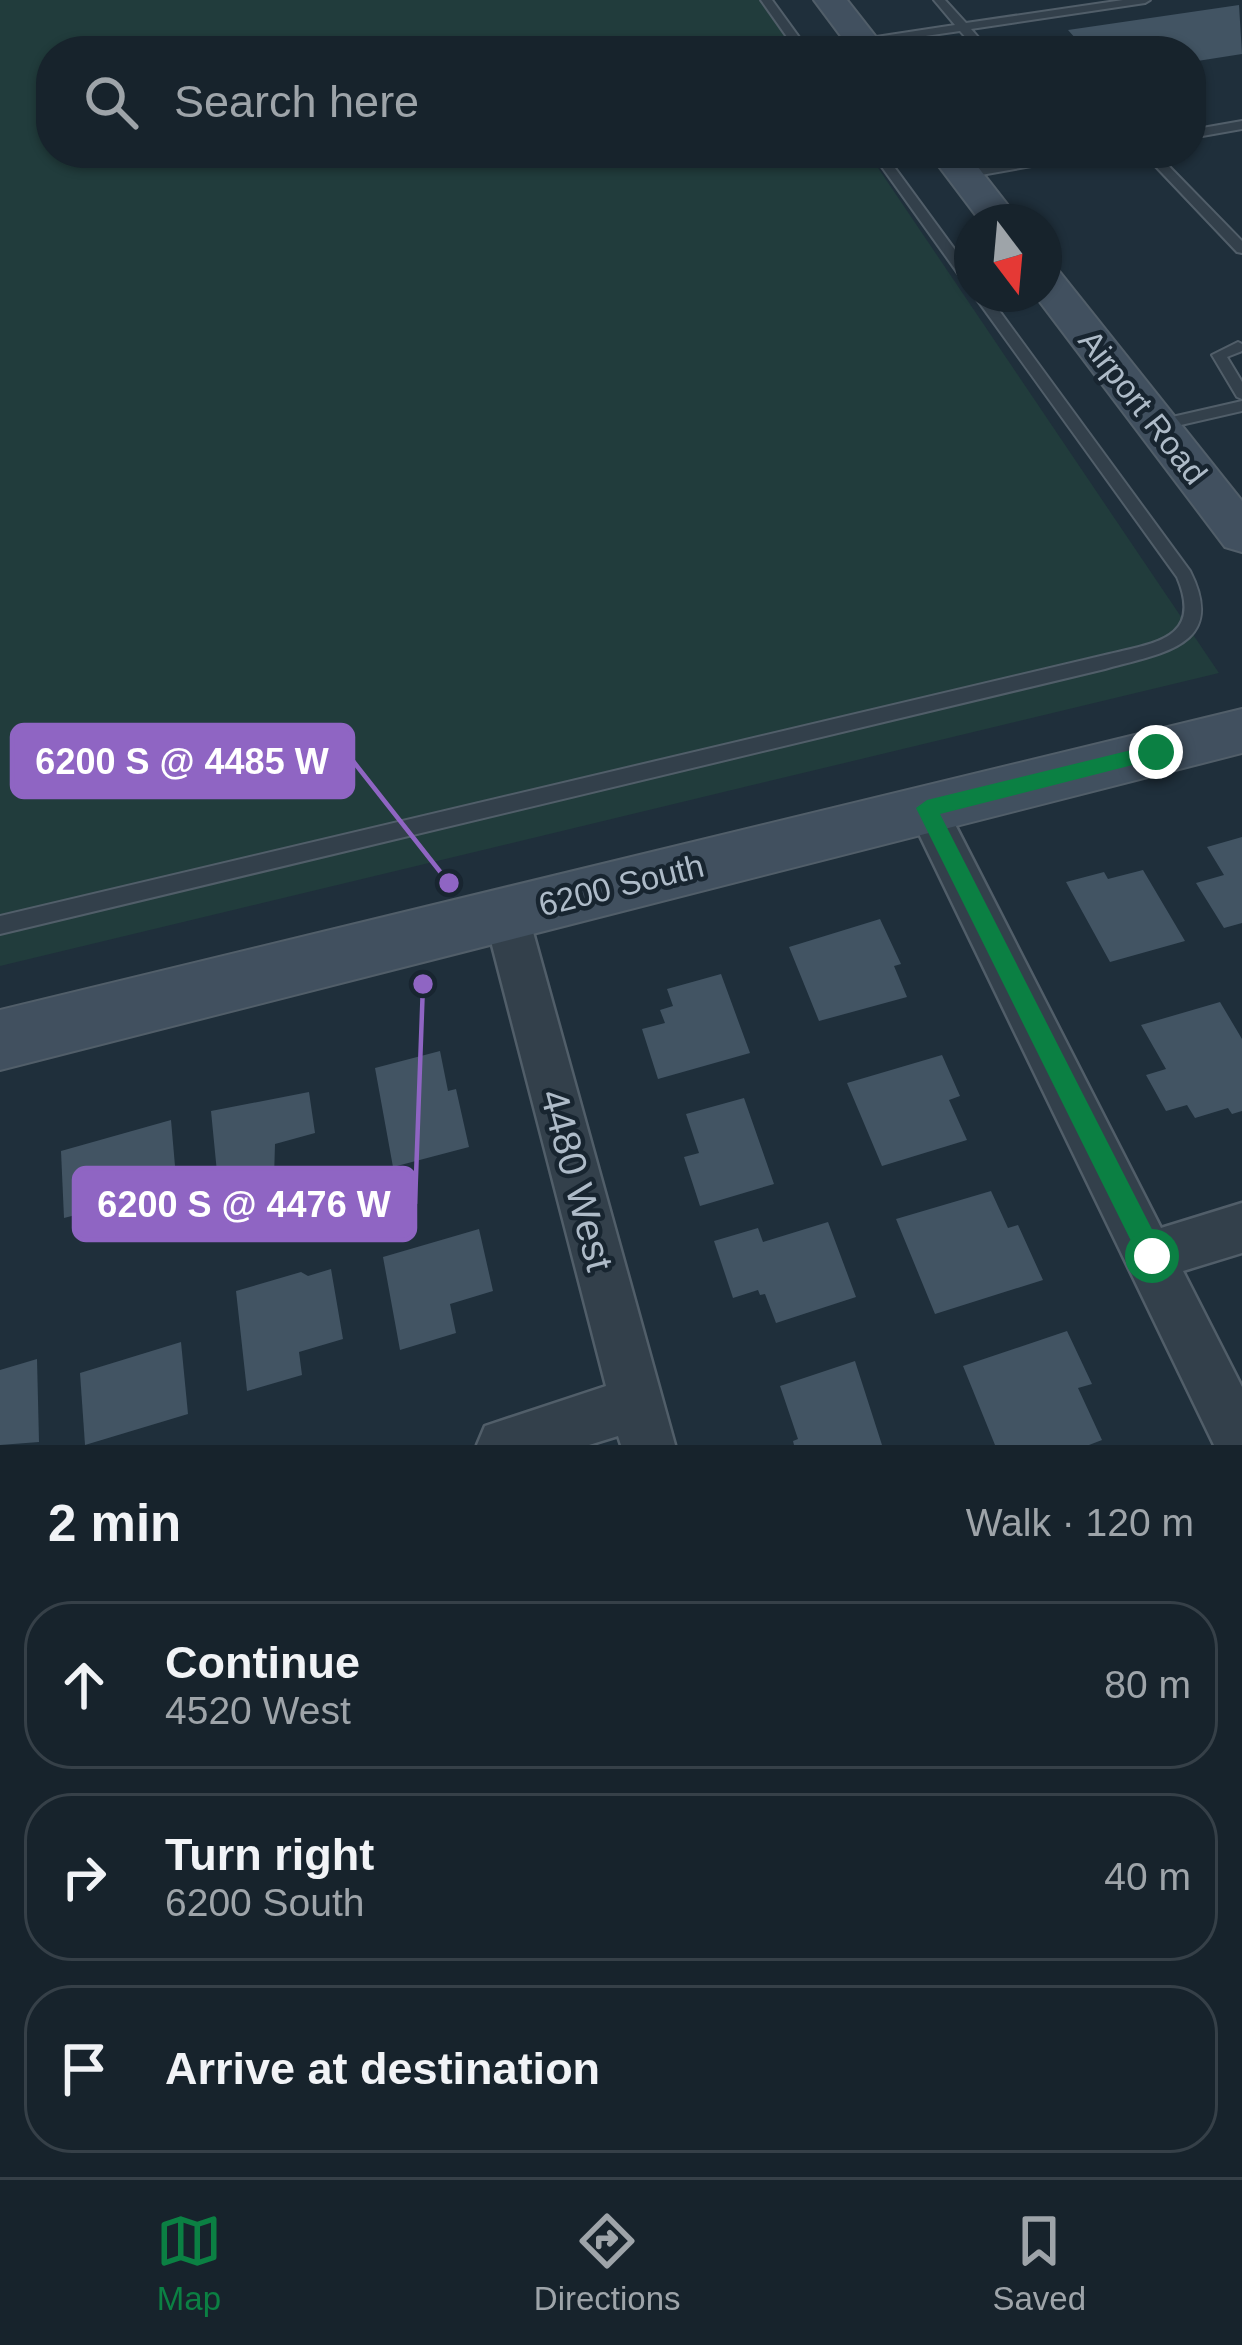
<!DOCTYPE html>
<meta charset="utf-8">
<style>
:root{--surface:#17232c;--page:#202b34;--text:#f1f3f6;--muted:#9ea4a9;--line:#364048;--accent:#0b8043}
body{margin:0;font-family:Arial,sans-serif;background:var(--page);color:var(--text)}
.compass{position:absolute;left:954px;top:204px;width:108px;height:108px;border-radius:50%;background:var(--surface);box-shadow:0 3px 9px #0004;rotate:164deg}
.stop{position:absolute;width:36px;height:36px;margin:-27px;border:9px solid #0b8043;border-radius:50%;background:#fff}
.stop.end{background:#0b8043;border-color:#fff;box-shadow:0 3px 12px #0008}
.list{margin:0;padding:0;list-style:none}
h2{display:flex;justify-content:space-between;align-items:center;height:156px;margin:0;padding:0 48px;font-size:51px}
h2 small{font-size:39px;font-weight:400;color:var(--muted)}
.list li{display:grid;grid-template-columns:78px 1fr auto;gap:36px;align-items:center;box-sizing:border-box;height:168px;margin:0 24px 24px;padding:0 24px;border:3px solid var(--line);border-radius:48px}
.list b{display:block;font-size:45px;white-space:nowrap}
.list p{margin:0;font-size:39px;white-space:nowrap;color:var(--muted)}
.list em{font-size:39px;font-style:normal;color:var(--muted)}
.icon{flex:none;width:66px;height:66px;fill:none;stroke:currentColor;stroke-width:2;stroke-linecap:round;stroke-linejoin:round}
.map{position:relative;flex:none;width:1242px;height:1445px;overflow:hidden}
.search{position:absolute;background:var(--surface);box-shadow:0 3px 9px #0004;left:36px;right:36px;top:36px;height:132px;display:flex;align-items:center;gap:30px;box-sizing:border-box;padding:0 42px;border-radius:48px;color:var(--muted);font-size:45px}
.sheet{height:732px;background:var(--surface)}
nav{display:flex;justify-content:space-around;align-items:center;box-sizing:border-box;height:168px;border-top:3px solid var(--line);background:var(--surface);font-size:33px;color:var(--muted)}
nav a{display:grid;justify-items:center;gap:6px}
nav .on{color:var(--accent)}
.map>svg:first-child{display:block}
.green{fill:#213c3c}
.building{fill:#425463}
.lines{fill:none;stroke-linecap:round;stroke-linejoin:round}
.lane-casing{stroke:#515e69;stroke-width:4}
.street-casing{stroke:#515e69;stroke-width:5}
.secondary-casing{stroke:#515e69;stroke-width:4}
.lane{fill:#33404b;fill-rule:evenodd}
.street{fill:#33404b;fill-rule:evenodd}
.secondary{fill:#41505f;fill-rule:evenodd}
.route{fill:#0b8043}
.labels{text-anchor:middle;dominant-baseline:central;stroke-width:9;stroke-linejoin:round;paint-order:stroke}
.street-label{font-size:33px;fill:#aebbc8;stroke:#182530}
.near-street-label{font-size:39px;fill:#aebbc8;stroke:#182530}
.leader{fill:none;stroke:#8f65c3;stroke-width:4.5}
.callout-dot{fill:#8f65c3;stroke:#182530;stroke-width:4.5}
.callout{fill:#8f65c3;stroke:#8f65c3;stroke-width:4.5}
.callout-label{font-size:36px;text-anchor:middle;font-weight:bold;fill:#fff}
</style>
<div class="map">
<svg width="1242" height="1445" viewBox="0 0 1242 1445">
<rect width="100%" height="100%" fill="#1f2f3b"/>
<path class="green" d="M0,0H764L799,51H51V153H868L1219,673L0,966Z"/>
<g class="building">
<path d="M1239,5L1242,54L1191,62V51H1061L1053,42L1076,39L1068,30Z"/>
<path d="M1242,837V923L1224,928L1196,883L1224,875L1207,847Z"/>
<path d="M1143,870L1185,941L1110,962L1066,882L1104,872L1108,879Z"/>
<path d="M880,919L901,964L894,966L907,997L819,1021L789,947Z"/>
<path d="M721,974L750,1053L658,1079L642,1029L665,1023L660,1010L673,1006L667,989Z"/>
<path d="M1220,1002L1242,1039V1111L1232,1114L1228,1108L1195,1118L1187,1105L1166,1111L1146,1075L1166,1069L1141,1025Z"/>
<path d="M440,1051L448,1091L456,1089L469,1147L393,1167L375,1068Z"/>
<path d="M942,1055L960,1096L949,1100L967,1140L882,1166L847,1083Z"/>
<path d="M309,1092L315,1133L275,1144L274,1178L219,1193L211,1111Z"/>
<path d="M744,1098L774,1184L700,1206L684,1157L699,1153L686,1114Z"/>
<path d="M171,1120L177,1189L64,1218L61,1151Z"/>
<path d="M991,1191L1008,1228L1018,1225L1043,1280L935,1314L896,1219Z"/>
<path d="M828,1222L856,1297L776,1323L765,1294L760,1295L758,1290L733,1298L714,1241L758,1228L763,1242Z"/>
<path d="M479,1229L493,1291L450,1304L456,1333L400,1350L383,1257Z"/>
<path d="M331,1269L343,1339L299,1352L302,1375L247,1391L236,1291L301,1272L308,1276Z"/>
<path d="M1067,1331L1092,1384L1078,1388L1102,1440L1089,1445H995L963,1366Z"/>
<path d="M181,1342L188,1414L85,1445L80,1373Z"/>
<path d="M37,1359L39,1442L0,1445V1370Z"/>
<path d="M855,1361L882,1445H794L793,1441L798,1439L780,1386Z"/>
</g>
<g class="lines">
<defs>
<g id="lane">
<path d="M761,0H772L809,51H797Z"/>
<path d="M934,0H945L966,23L1123,0H1150L1145,3L971,29L990,51H978L960,31L863,45L857,42L863,39L955,25Z"/>
<path d="M1242,121V129L1191,138V130Z"/>
<path d="M872,153H884L972,273V287L967,286Z"/>
<path d="M1062,153H1089L1083,157L964,178L958,174L964,170Z"/>
<path d="M1143,153H1156L1242,241V253L1237,252Z"/>
<path d="M973,294H987L1190,571C1228,646 1162,653 1105,669L0,934V916L1105,655C1153,643 1204,640 1177,577Z"/>
<path d="M1238,342L1242,344V351L1227,357L1242,382V399L1237,397L1212,355Z"/>
<path d="M1242,401V411L1159,430L1151,425L1159,420Z"/>
</g>
<g id="street">
<path d="M927,792L941,797L1161,1228L1242,1203V1253L1183,1271L1242,1387V1445H1214L907,809L913,797Z"/>
<path d="M506,895L521,901L528,914L675,1445H621L618,1436L589,1445H477L485,1426L606,1386L484,914L491,901Z"/>
</g>
<g id="secondary">
<path d="M814,0H847L887,51H852Z"/>
<path d="M929,153H967L1021,222H981Z"/>
<path d="M1044,267L1058,270L1242,501V552L1225,547L1034,294H1044Z"/>
<path d="M1242,709V753L0,1070V1010Z"/>
</g>
</defs>
<use href="#lane" class="lane-casing"/>
<use href="#street" class="street-casing"/>
<use href="#secondary" class="secondary-casing"/>
<use href="#lane" class="lane"/>
<use href="#street" class="street"/>
<use href="#secondary" class="secondary"/>
</g>
<path class="route" d="M1156,744L1166,752L1164,757L940,814L1161,1247L1165,1256L1161,1265L1152,1269L1143,1265L916,808L927,800Z"/>
<g class="labels">
<g class="street-label">
<text transform="translate(1143 407) rotate(52)">Airport Road</text>
<text transform="translate(621 885) rotate(-14)">6200 South</text>
</g>
<g class="near-street-label">
<text transform="translate(577 1180) rotate(75)">4480 West</text>
</g>
</g>
<path class="leader" d="M449 883L353 761M423 984L415 1204"/>
<g class="callout-dot">
<circle cx="449" cy="883" r="12"/>
<circle cx="423" cy="984" r="12"/>
</g>
<g class="callout">
<rect x="12" y="725" width="341" height="72" rx="12"/>
<rect x="74" y="1168" width="341" height="72" rx="12"/>
</g>
<g class="callout-label">
<text x="182" y="774">6200 S @ 4485 W</text>
<text x="244" y="1217">6200 S @ 4476 W</text>
</g>
</svg>
<svg class="compass" viewBox="-18 -18 36 36"><path d="M0-13l5 13h-10z" fill="#e53935"/><path d="M0 13l5-13h-10z" fill="#9ea4a9"/></svg>
<div class="stop" style="left:1152px;top:1256px"></div>
<div class="stop end" style="left:1156px;top:752px"></div>
<div class="search"><svg class="icon" aria-label="search" viewBox="0 0 24 24"><circle cx="10" cy="10" r="6"/><path d="M15 15l6 6"/></svg>Search here</div>
</div>
<section class="sheet">
<h2>2 min<small>Walk · 120 m</small></h2>
<ul class="list">
<li><svg class="icon" aria-label="ahead" viewBox="0 0 24 24"><path d="M12 20V5M6 11l6-6 6 6"/></svg><div><b>Continue</b><p>4520 West</p></div><em>80 m</em></li>
<li><svg class="icon" aria-label="right" viewBox="0 0 24 24"><path d="M7 20v-9h11M14 6l5 5-5 5"/></svg><div><b>Turn right</b><p>6200 South</p></div><em>40 m</em></li>
<li><svg class="icon" aria-label="arrive" viewBox="0 0 24 24"><path d="M6 21V4h12l-3 4 3 4H6"/></svg><div><b>Arrive at destination</b></div></li>
</ul>
</section>
<nav>
<a class="on"><svg class="icon" aria-label="map" viewBox="0 0 24 24"><path d="M3 6l6-2 6 2 6-2v14l-6 2-6-2-6 2zM9 4v14M15 6v14"/></svg>Map</a>
<a><svg class="icon" aria-label="directions" viewBox="0 0 24 24"><path d="M12 3l9 9-9 9-9-9zM9 14v-3h6M13 9l2 2-2 2"/></svg>Directions</a>
<a><svg class="icon" aria-label="saved" viewBox="0 0 24 24"><path d="M7 4h10v16l-5-4-5 4z"/></svg>Saved</a>
</nav>
